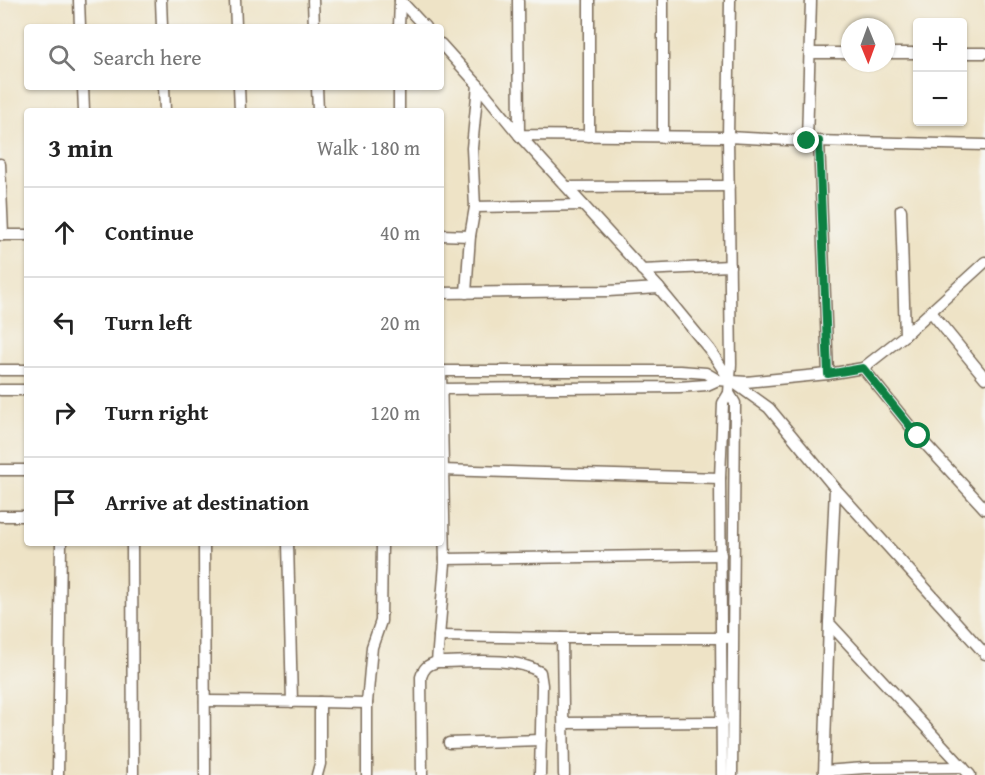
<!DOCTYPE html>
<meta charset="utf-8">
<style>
:root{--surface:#fff;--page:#f6f6f6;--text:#222;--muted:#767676;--line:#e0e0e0}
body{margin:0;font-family:"Gentium Book Plus",serif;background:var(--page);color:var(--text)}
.controls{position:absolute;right:18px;top:18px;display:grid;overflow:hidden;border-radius:6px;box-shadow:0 2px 4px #0004}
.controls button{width:54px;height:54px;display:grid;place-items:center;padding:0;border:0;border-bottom:2px solid var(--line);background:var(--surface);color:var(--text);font:30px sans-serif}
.compass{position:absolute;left:841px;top:18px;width:54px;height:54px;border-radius:50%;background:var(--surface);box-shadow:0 2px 4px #0004;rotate:179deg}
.stop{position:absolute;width:18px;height:18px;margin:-14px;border:4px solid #0b8043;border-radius:50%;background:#fff}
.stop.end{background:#0b8043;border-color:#fff;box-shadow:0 2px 6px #0008}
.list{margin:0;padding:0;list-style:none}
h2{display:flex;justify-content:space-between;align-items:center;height:78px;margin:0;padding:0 24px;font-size:26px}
h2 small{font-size:20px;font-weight:400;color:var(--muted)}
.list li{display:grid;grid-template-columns:39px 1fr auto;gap:18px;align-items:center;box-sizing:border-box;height:90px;padding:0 24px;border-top:2px solid var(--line)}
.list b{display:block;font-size:22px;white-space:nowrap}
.list em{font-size:20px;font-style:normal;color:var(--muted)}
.icon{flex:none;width:33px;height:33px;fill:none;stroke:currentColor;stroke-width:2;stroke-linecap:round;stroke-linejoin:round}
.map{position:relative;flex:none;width:985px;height:775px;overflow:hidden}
.search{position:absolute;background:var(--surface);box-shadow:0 2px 4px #0004;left:24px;top:24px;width:420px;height:66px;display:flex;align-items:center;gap:15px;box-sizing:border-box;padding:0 21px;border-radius:6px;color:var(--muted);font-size:22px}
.panel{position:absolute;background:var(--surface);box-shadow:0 2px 4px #0004;left:24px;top:108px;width:420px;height:438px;border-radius:6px}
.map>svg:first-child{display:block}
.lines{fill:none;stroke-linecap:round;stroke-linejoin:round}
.minor-casing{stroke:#7a6b59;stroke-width:13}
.minor{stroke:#fff;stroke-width:10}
.route{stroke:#0b8043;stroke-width:8}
</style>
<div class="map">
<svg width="985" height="775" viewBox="0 0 985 775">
<rect width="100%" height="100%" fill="#f6f6f2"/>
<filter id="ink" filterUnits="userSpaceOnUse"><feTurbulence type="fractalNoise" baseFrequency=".0167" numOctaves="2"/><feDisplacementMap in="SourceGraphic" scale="12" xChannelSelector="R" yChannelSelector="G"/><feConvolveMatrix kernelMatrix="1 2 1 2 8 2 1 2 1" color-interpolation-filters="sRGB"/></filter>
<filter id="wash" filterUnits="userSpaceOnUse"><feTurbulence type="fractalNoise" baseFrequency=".008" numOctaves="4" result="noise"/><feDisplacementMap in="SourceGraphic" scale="24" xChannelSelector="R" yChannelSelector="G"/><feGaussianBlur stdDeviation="1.35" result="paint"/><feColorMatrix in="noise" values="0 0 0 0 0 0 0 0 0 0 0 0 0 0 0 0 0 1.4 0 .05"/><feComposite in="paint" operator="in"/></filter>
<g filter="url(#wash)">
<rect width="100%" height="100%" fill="#eee3c6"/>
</g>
<g filter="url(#ink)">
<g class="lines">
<defs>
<g id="minor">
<path d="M79,0L80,27"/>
<path d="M161,0L162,27"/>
<path d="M235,0L236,27"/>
<path d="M313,0L314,27"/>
<path d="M400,0L425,27"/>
<path d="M518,0L519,135L728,137L807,141L811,0"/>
<path d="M589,0V136"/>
<path d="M399,27L400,0"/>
<path d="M441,44L478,85L519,135L659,288L710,350L730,380L769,408L835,488L985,654"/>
<path d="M810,53H850"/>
<path d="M886,53H918"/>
<path d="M962,53H985"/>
<path d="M83,87L84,111"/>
<path d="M164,87L165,111"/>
<path d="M239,87L240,111"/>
<path d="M317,87L318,111"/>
<path d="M399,111V87"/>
<path d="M663,137V0"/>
<path d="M813,141L985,145"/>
<path d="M819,141L828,374"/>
<path d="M0,164L3,235"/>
<path d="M567,187L729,186"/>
<path d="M475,207L472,148L478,85"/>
<path d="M901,210L905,335"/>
<path d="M0,235H27"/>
<path d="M441,235L470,236L475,207L583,205"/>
<path d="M642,270L730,266"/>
<path d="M441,293L608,291L659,288"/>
<path d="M466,293L470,236"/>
<path d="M931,312L985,378"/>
<path d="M863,368L918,436L985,509"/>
<path d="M0,370H27"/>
<path d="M441,371H680L706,373L718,380L746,382L828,374L863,368L905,335L985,262"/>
<path d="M441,371L445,563L437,662C469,662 512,656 540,672L542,685L540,775"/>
<path d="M441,389L679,387L707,385L718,380"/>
<path d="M0,390H27"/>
<path d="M729,393L735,403L732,775"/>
<path d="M0,470H27"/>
<path d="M441,470L720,478"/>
<path d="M835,488L829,623L970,775"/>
<path d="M0,516H27"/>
<path d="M132,543L133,775"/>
<path d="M204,543L205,775"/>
<path d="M288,543L292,702"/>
<path d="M445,559L721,555"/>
<path d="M439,636L562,638L564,775"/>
<path d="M562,638H727"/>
<path d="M205,701L320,702V764L317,775"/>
<path d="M320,702L367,703L372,647L381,621L382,543"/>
<path d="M367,703V775"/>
<path d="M564,723L723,722"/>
<path d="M449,743L541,740"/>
<path d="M824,771L865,768L963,767"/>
<path d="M58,775L61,543"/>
<path d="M422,775L421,677C424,668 427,665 437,662"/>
<path d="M722,775L720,478L723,403L729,393L731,364L728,137L730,0"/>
<path d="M824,775L829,623"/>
</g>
</defs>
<use href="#minor" class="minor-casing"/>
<use href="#minor" class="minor"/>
</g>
</g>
<g class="lines" filter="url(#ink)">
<path class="route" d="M807,141H819L828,374L863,368L918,436"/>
</g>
</svg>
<div class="controls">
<button>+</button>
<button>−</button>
</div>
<svg class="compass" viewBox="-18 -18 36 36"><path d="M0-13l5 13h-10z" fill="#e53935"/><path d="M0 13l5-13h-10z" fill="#767676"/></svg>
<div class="stop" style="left:918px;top:436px"></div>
<div class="stop end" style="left:807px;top:141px"></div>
<div class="search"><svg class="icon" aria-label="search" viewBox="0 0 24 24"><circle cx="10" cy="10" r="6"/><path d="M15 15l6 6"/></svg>Search here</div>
<section class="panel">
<h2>3 min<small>Walk · 180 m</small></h2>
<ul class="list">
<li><svg class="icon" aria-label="ahead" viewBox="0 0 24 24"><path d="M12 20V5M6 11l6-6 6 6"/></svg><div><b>Continue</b></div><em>40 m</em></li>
<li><svg class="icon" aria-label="left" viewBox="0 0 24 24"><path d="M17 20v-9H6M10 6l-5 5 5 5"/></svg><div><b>Turn left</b></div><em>20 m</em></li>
<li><svg class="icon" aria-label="right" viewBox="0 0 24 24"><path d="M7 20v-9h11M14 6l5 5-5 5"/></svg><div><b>Turn right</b></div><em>120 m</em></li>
<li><svg class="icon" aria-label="arrive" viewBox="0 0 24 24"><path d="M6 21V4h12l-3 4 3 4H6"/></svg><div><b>Arrive at destination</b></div></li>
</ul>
</section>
</div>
